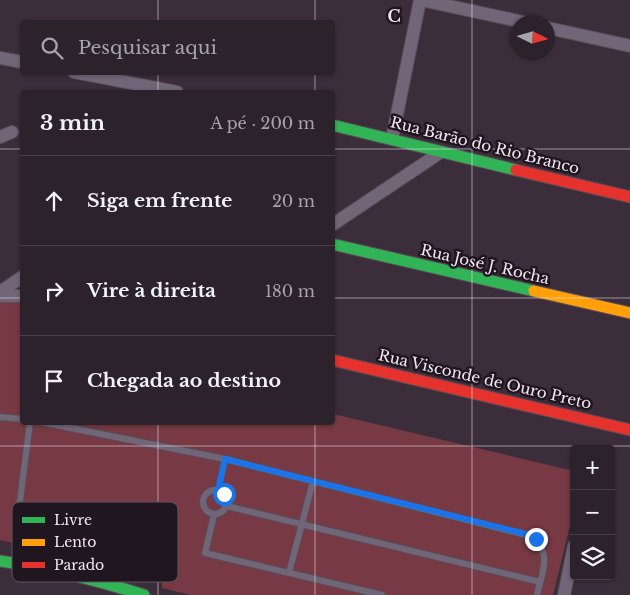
<!DOCTYPE html>
<html lang="pt">
<meta charset="utf-8">
<style>
:root{--surface:#2c222c;--page:#342a34;--text:#f1f3f6;--muted:#a6a4a9;--line:#483f48}
body{margin:0;font-family:"Libre Baskerville",serif;background:var(--page);color:var(--text)}
.controls{position:absolute;right:15px;bottom:15px;display:grid;overflow:hidden;border-radius:5px;box-shadow:0 1px 4px #0004}
.controls button{width:45px;height:45px;display:grid;place-items:center;padding:0;border:0;border-bottom:1px solid var(--line);background:var(--surface);color:var(--text);font:25px sans-serif}
.compass{position:absolute;left:510px;top:15px;width:45px;height:45px;border-radius:50%;background:var(--surface);box-shadow:0 1px 4px #0004;rotate:95deg}
.stop{position:absolute;width:15px;height:15px;margin:-11px;border:4px solid #1a73e8;border-radius:50%;background:#fff}
.stop.end{background:#1a73e8;border-color:#fff;box-shadow:0 1px 5px #0008}
.list{margin:0;padding:0;list-style:none}
h2{display:flex;justify-content:space-between;align-items:center;height:65px;margin:0;padding:0 20px;font-size:21px}
h2 small{font-size:16px;font-weight:400;color:var(--muted)}
.list li{display:grid;grid-template-columns:32px 1fr auto;gap:15px;align-items:center;box-sizing:border-box;height:90px;padding:0 20px;border-top:1px solid var(--line)}
.list b{display:block;font-size:19px;white-space:nowrap}
.list em{font-size:16px;font-style:normal;color:var(--muted)}
.icon{flex:none;width:28px;height:28px;fill:none;stroke:currentColor;stroke-width:2;stroke-linecap:round;stroke-linejoin:round}
.map{position:relative;flex:none;width:630px;height:595px;overflow:hidden}
.search{position:absolute;background:var(--surface);box-shadow:0 1px 4px #0004;left:20px;top:20px;width:315px;height:55px;display:flex;align-items:center;gap:12px;box-sizing:border-box;padding:0 18px;border-radius:5px;color:var(--muted);font-size:19px}
.panel{position:absolute;background:var(--surface);box-shadow:0 1px 4px #0004;left:20px;top:90px;width:315px;height:335px;border-radius:5px}
.map>svg:first-child{display:block}
.green{fill:#773943}
.lines{fill:none;stroke-linecap:round;stroke-linejoin:round}
.lane-casing{stroke:#584c57;stroke-width:8}
.street-casing{stroke:#584c57;stroke-width:14}
.fast-casing{stroke:#584c57;stroke-width:13}
.slow-casing{stroke:#584c57;stroke-width:13}
.jam-casing{stroke:#584c57;stroke-width:13}
.lane{stroke:#706677;stroke-width:6}
.street{stroke:#706677;stroke-width:12}
.fast{stroke:#30b455;stroke-width:11}
.slow{stroke:#ff9f0a;stroke-width:11}
.jam{stroke:#e5322d;stroke-width:11}
.route{stroke:#1a73e8;stroke-width:6}
.grid{fill:none;stroke:#f4e5f2;stroke-width:1;stroke-opacity:0.55}
.labels{text-anchor:middle;dominant-baseline:central;stroke-width:5;stroke-linejoin:round;paint-order:stroke}
.street-label{font-size:15px;fill:#f4e5f2;stroke:#20161f}
.key{fill:#20161f;stroke:#60545e;stroke-width:1}
.key-label{font-size:14px;fill:#f4e5f2}
.grid-label{font-size:16px;text-anchor:middle;font-weight:bold;fill:#f4e5f2;stroke:#20161f;stroke-width:5;stroke-linejoin:round;paint-order:stroke}
</style>
<div class="map">
<svg width="630" height="595" viewBox="0 0 630 595">
<rect width="100%" height="100%" fill="#3b2e3a"/>
<path class="green" d="M0,303H22V422H332L333,414L574,471V509L553,595H191L162,588V582L89,560L0,540Z"/>
<g class="lines">
<defs>
<g id="lane">
<path d="M0,417L22,419"/>
<path d="M30,422L19,509L55,516"/>
<path d="M41,422L225,459L526,535C554,549 543,570 537,595"/>
<circle cx="215" cy="502" r="12"/>
<path d="M218,491L225,459"/>
<path d="M227,506L540,582"/>
<path d="M214,515L205,553L382,595"/>
<path d="M289,573L313,481"/>
</g>
<g id="street">
<path d="M421,0L523,22"/>
<path d="M548,28L630,46"/>
<path d="M0,58L22,62"/>
<path d="M74,72L177,92"/>
<path d="M0,137L12,132"/>
<path d="M392,139L420,0"/>
<path d="M332,225L441,152"/>
<path d="M0,292L22,277"/>
<path d="M0,296H22"/>
<path d="M564,595L574,546"/>
</g>
<g id="fast">
<path d="M332,125L516,170"/>
<path d="M332,244L534,291"/>
<path d="M0,561C49,568 96,580 144,595"/>
</g>
<path id="slow" d="M534,291L630,313"/>
<g id="jam">
<path d="M516,170L630,197"/>
<path d="M332,360L630,430"/>
</g>
</defs>
<use href="#lane" class="lane-casing"/>
<use href="#street" class="street-casing"/>
<use href="#fast" class="fast-casing"/>
<use href="#slow" class="slow-casing"/>
<use href="#jam" class="jam-casing"/>
<use href="#lane" class="lane"/>
<use href="#street" class="street"/>
<use href="#fast" class="fast"/>
<use href="#slow" class="slow"/>
<use href="#jam" class="jam"/>
</g>
<g class="lines">
<path class="route" d="M224,494L218,491L225,459L526,534L536,539"/>
</g>
<path class="grid" d="M158,0V22M315,0V22M472,0V595M158,72V92M315,72V92M0,149H22M332,149H630M0,298H22M332,298H630M158,422V595M315,422V595M0,446H630"/>
<g class="labels">
<g class="street-label">
<text transform="translate(485 145) rotate(14)">Rua Barão do Rio Branco</text>
<text transform="translate(485 264) rotate(13)">Rua José J. Rocha</text>
<text transform="translate(485 379) rotate(13)">Rua Visconde de Ouro Preto</text>
</g>
</g>
<rect x="12" y="502" width="166" height="80" rx="8" class="key"/>
<rect x="22" y="517" width="23" height="6" fill="#30b455"/>
<rect x="22" y="539" width="23" height="7" fill="#ff9f0a"/>
<rect x="22" y="562" width="23" height="6" fill="#e5322d"/>
<g class="key-label">
<text x="54" y="525">Livre</text>
<text x="54" y="547">Lento</text>
<text x="54" y="570">Parado</text>
</g>
<g class="grid-label">
<text x="394" y="22">C</text>
</g>
</svg>
<div class="controls">
<button>+</button>
<button>−</button>
<button><svg class="icon" aria-label="layers" viewBox="0 0 24 24"><path d="M12 4l9 5-9 5-9-5zM3 14l9 5 9-5"/></svg></button>
</div>
<svg class="compass" viewBox="-18 -18 36 36"><path d="M0-13l5 13h-10z" fill="#e53935"/><path d="M0 13l5-13h-10z" fill="#a6a4a9"/></svg>
<div class="stop" style="left:224px;top:494px"></div>
<div class="stop end" style="left:536px;top:539px"></div>
<div class="search"><svg class="icon" aria-label="search" viewBox="0 0 24 24"><circle cx="10" cy="10" r="6"/><path d="M15 15l6 6"/></svg>Pesquisar aqui</div>
<section class="panel">
<h2>3 min<small>A pé · 200 m</small></h2>
<ul class="list">
<li><svg class="icon" aria-label="ahead" viewBox="0 0 24 24"><path d="M12 20V5M6 11l6-6 6 6"/></svg><div><b>Siga em frente</b></div><em>20 m</em></li>
<li><svg class="icon" aria-label="right" viewBox="0 0 24 24"><path d="M7 20v-9h11M14 6l5 5-5 5"/></svg><div><b>Vire à direita</b></div><em>180 m</em></li>
<li><svg class="icon" aria-label="arrive" viewBox="0 0 24 24"><path d="M6 21V4h12l-3 4 3 4H6"/></svg><div><b>Chegada ao destino</b></div></li>
</ul>
</section>
</div>
